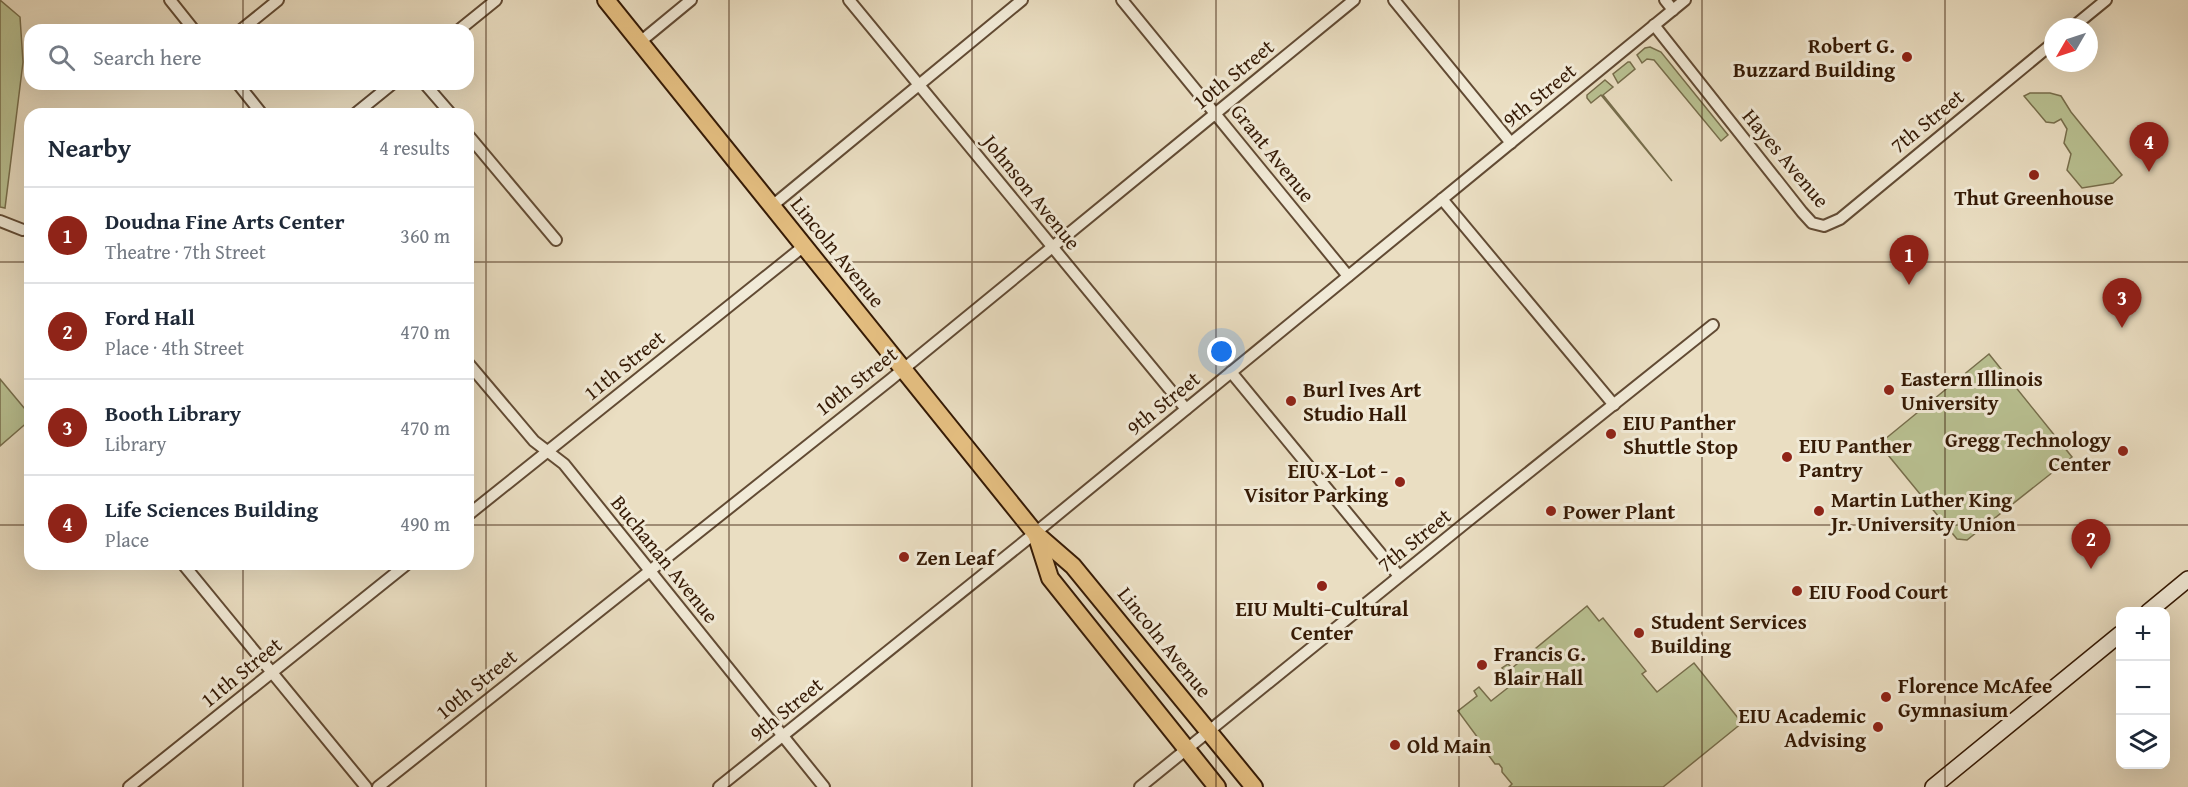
<!DOCTYPE html>
<meta charset="utf-8">
<style>
:root{--surface:#fff;--page:#f2f2f3;--text:#1f2937;--muted:#747a83;--line:#e0e1e3;--accent:#8f2418}
body{margin:0;font-family:"Gentium Book Plus",serif;background:var(--page);color:var(--text)}
.controls{position:absolute;right:18px;bottom:18px;display:grid;overflow:hidden;border-radius:12px;box-shadow:0 6px 24px #0002}
.controls button{width:54px;height:54px;display:grid;place-items:center;padding:0;border:0;border-bottom:2px solid var(--line);background:var(--surface);color:var(--text);font:30px sans-serif}
.compass{position:absolute;left:2044px;top:18px;width:54px;height:54px;border-radius:50%;background:var(--surface);box-shadow:0 6px 24px #0002;rotate:231deg}
.you{position:absolute;left:1222px;top:352px;width:21px;height:21px;margin:-15px;border:4px solid #fff;border-radius:50%;background:#1a73e8;box-shadow:0 0 0 9px #1a73e833}
.badge{display:grid;place-items:center;width:39px;height:39px;border-radius:50%;background:var(--accent);color:#fff;font-size:20px;font-weight:700}
.pin{position:absolute;translate:-50% -50px;filter:drop-shadow(0 2px 3px #0008)}
.pin::after{content:'';position:absolute;top:32px;width:21px;height:18px;background:inherit;clip-path:polygon(0 0,100% 0,50% 100%)}
.list{margin:0;padding:0;list-style:none}
h2{display:flex;justify-content:space-between;align-items:center;height:78px;margin:0;padding:0 24px;font-size:26px}
h2 small{font-size:20px;font-weight:400;color:var(--muted)}
.list li{display:grid;grid-template-columns:39px 1fr auto;gap:18px;align-items:center;box-sizing:border-box;height:96px;padding:0 24px;border-top:2px solid var(--line)}
.list b{display:block;font-size:22px;white-space:nowrap}
.list p{margin:0;font-size:20px;white-space:nowrap;color:var(--muted)}
.list em{font-size:20px;font-style:normal;color:var(--muted)}
.icon{flex:none;width:33px;height:33px;fill:none;stroke:currentColor;stroke-width:2;stroke-linecap:round;stroke-linejoin:round}
.map{position:relative;flex:none;width:2188px;height:787px;overflow:hidden}
.search{position:absolute;background:var(--surface);box-shadow:0 6px 24px #0002;left:24px;top:24px;width:450px;height:66px;display:flex;align-items:center;gap:15px;box-sizing:border-box;padding:0 21px;border-radius:18px;color:var(--muted);font-size:22px}
.panel{position:absolute;background:var(--surface);box-shadow:0 6px 24px #0002;left:24px;top:108px;width:450px;height:462px;border-radius:18px}
.map>svg:first-child{display:block}
.green{fill:#b9c192;stroke:#776e4c;stroke-width:1.5}
.lines{fill:none;stroke-linecap:round;stroke-linejoin:round}
.street-casing{stroke:#624b34;stroke-width:14}
.secondary-casing{stroke:#351a05;stroke-width:18}
.primary-casing{stroke:#351a05;stroke-width:20}
.street{stroke:#f1ead7;stroke-width:10}
.secondary{stroke:#f1ead7;stroke-width:15}
.primary{stroke:#e5bf81;stroke-width:16}
.grid{fill:none;stroke:#351a05;stroke-width:1.5;stroke-opacity:0.55}
.poi-dot{fill:#8f2418;stroke:#f1ead7;stroke-width:2}
.labels{text-anchor:middle;dominant-baseline:central;stroke-width:6;stroke-linejoin:round;paint-order:stroke}
.poi-label{font-size:21px;font-weight:bold;fill:#351a05;stroke:#f1ead7;text-anchor:start}
.street-label{font-size:21px;fill:#351a05;stroke:#f1ead7}
</style>
<div class="map">
<svg width="2188" height="787" viewBox="0 0 2188 787">
<rect width="100%" height="100%" fill="#eadec2"/>
<filter id="stains"><feTurbulence type="fractalNoise" baseFrequency=".00333" numOctaves="4"/><feColorMatrix values="0 0 0 0 .2 0 0 0 0 .09 0 0 0 0 .02 0 0 0 .5 -.17"/></filter>
<radialGradient id="worn" r=".72"><stop offset=".6" stop-color="#630" stop-opacity="0"/><stop offset="1" stop-color="#630" stop-opacity=".3"/></radialGradient>
<g class="green">
<path d="M0,0L20,17L23,62L5,208L0,207Z"/>
<path d="M1650,47L1661,52L1728,135L1721,141L1654,60L1647,59L1642,63L1637,55L1645,48Z"/>
<path d="M1628,62H1630L1635,69L1618,83L1613,74Z"/>
<path d="M1605,80L1613,87L1603,95L1672,181L1601,95L1591,103L1587,98V95Z"/>
<path d="M2030,93H2050L2061,96L2071,112L2122,175L2113,183L2082,188L2067,170L2071,154L2064,143L2067,129L2061,119L2054,123L2046,122L2024,96Z"/>
<path d="M1989,354L2072,457L1967,540L1957,539L1879,444Z"/>
<path d="M0,379L30,415V420L0,446Z"/>
<path d="M1587,606L1599,621L1603,618L1646,671L1642,674L1657,692L1694,663L1742,723L1663,787H1509L1512,784L1502,772V768L1499,764H1495L1478,741V738L1458,711L1477,696L1474,691L1479,687L1491,701L1514,683L1502,668L1508,664L1512,668Z"/>
</g>
<g class="lines">
<defs>
<g id="street">
<path d="M170,0L194,30"/>
<path d="M849,0L1186,409"/>
<path d="M1122,0L1348,276"/>
<path d="M1394,0L1511,143"/>
<path d="M1665,0L1673,10"/>
<path d="M1654,25L1802,212L1812,223L1824,226L1840,219L2053,43"/>
<path d="M2073,27L2106,0"/>
<path d="M241,30L278,0"/>
<path d="M459,30L496,0"/>
<path d="M640,42L691,0"/>
<path d="M238,84L262,114"/>
<path d="M425,84L451,114"/>
<path d="M355,114L392,84"/>
<path d="M468,135L556,240"/>
<path d="M1442,199L1614,405"/>
<path d="M772,206L1022,0"/>
<path d="M0,221L23,230"/>
<path d="M468,363L534,441L564,464L824,787"/>
<path d="M1231,372L1399,576"/>
<path d="M468,515L804,246"/>
<path d="M183,564L366,787"/>
<path d="M129,787L407,564"/>
<path d="M378,787L890,380L1354,0"/>
<path d="M719,787L1035,533L1685,0"/>
<path d="M1140,787L1464,524L1713,325"/>
</g>
<g id="secondary">
<path d="M2148,612L2188,579"/>
<path d="M1933,787L2120,634"/>
</g>
<g id="primary">
<path d="M606,0L1035,533L1073,566L1254,787"/>
<path d="M1036,534L1050,578L1217,787"/>
</g>
</defs>
<use href="#street" class="street-casing"/>
<use href="#secondary" class="secondary-casing"/>
<use href="#primary" class="primary-casing"/>
<use href="#street" class="street"/>
<use href="#secondary" class="secondary"/>
<use href="#primary" class="primary"/>
</g>
<path class="grid" d="M243,0V30M486,0V787M729,0V787M972,0V787M1216,0V787M1459,0V787M1702,0V787M1945,0V787M243,84V114M0,262H30M468,262H2188M0,525H30M468,525H2188M243,564V787"/>
<g class="poi-dot">
<circle cx="1907" cy="57" r="6"/>
<circle cx="2034" cy="175" r="6"/>
<circle cx="1889" cy="390" r="6"/>
<circle cx="1291" cy="401" r="6"/>
<circle cx="1611" cy="434" r="6"/>
<circle cx="2123" cy="451" r="6"/>
<circle cx="1787" cy="457" r="6"/>
<circle cx="1400" cy="482" r="6"/>
<circle cx="1551" cy="511" r="6"/>
<circle cx="1819" cy="511" r="6"/>
<circle cx="904" cy="557" r="6"/>
<circle cx="1322" cy="586" r="6"/>
<circle cx="1797" cy="591" r="6"/>
<circle cx="1639" cy="633" r="6"/>
<circle cx="1482" cy="665" r="6"/>
<circle cx="1886" cy="697" r="6"/>
<circle cx="1878" cy="727" r="6"/>
<circle cx="1395" cy="745" r="6"/>
</g>
<g class="labels">
<g class="poi-label">
<text x="1895" y="45" text-anchor="end">Robert G.<tspan x="1895" dy="24">Buzzard Building</tspan></text>
<text x="2034" y="197" text-anchor="middle">Thut Greenhouse</text>
<text x="1901" y="378">Eastern Illinois<tspan x="1901" dy="24">University</tspan></text>
<text x="1303" y="389">Burl Ives Art<tspan x="1303" dy="24">Studio Hall</tspan></text>
<text x="1623" y="422">EIU Panther<tspan x="1623" dy="24">Shuttle Stop</tspan></text>
<text x="2111" y="439" text-anchor="end">Gregg Technology<tspan x="2111" dy="24">Center</tspan></text>
<text x="1799" y="445">EIU Panther<tspan x="1799" dy="24">Pantry</tspan></text>
<text x="1388" y="470" text-anchor="end">EIU X-Lot -<tspan x="1388" dy="24">Visitor Parking</tspan></text>
<text x="1831" y="499">Martin Luther King<tspan x="1831" dy="24">Jr. University Union</tspan></text>
<text x="1563" y="511">Power Plant</text>
<text x="916" y="557">Zen Leaf</text>
<text x="1809" y="591">EIU Food Court</text>
<text x="1322" y="608" text-anchor="middle">EIU Multi-Cultural<tspan x="1322" dy="24">Center</tspan></text>
<text x="1651" y="621">Student Services<tspan x="1651" dy="24">Building</tspan></text>
<text x="1494" y="653">Francis G.<tspan x="1494" dy="24">Blair Hall</tspan></text>
<text x="1898" y="685">Florence McAfee<tspan x="1898" dy="24">Gymnasium</tspan></text>
<text x="1866" y="715" text-anchor="end">EIU Academic<tspan x="1866" dy="24">Advising</tspan></text>
<text x="1407" y="745">Old Main</text>
</g>
<g class="street-label">
<text transform="translate(1233 74) rotate(-39)">10th Street</text>
<text transform="translate(1539 95) rotate(-39)">9th Street</text>
<text transform="translate(1927 121) rotate(-39)">7th Street</text>
<text transform="translate(1273 153) rotate(51)">Grant Avenue</text>
<text transform="translate(1786 158) rotate(50)">Hayes Avenue</text>
<text transform="translate(1032 192) rotate(51)">Johnson Avenue</text>
<text transform="translate(838 252) rotate(51)">Lincoln Avenue</text>
<text transform="translate(624 365) rotate(-39)">11th Street</text>
<text transform="translate(856 381) rotate(-38)">10th Street</text>
<text transform="translate(1163 403) rotate(-39)">9th Street</text>
<text transform="translate(1414 540) rotate(-39)">7th Street</text>
<text transform="translate(665 559) rotate(51)">Buchanan Avenue</text>
<text transform="translate(1165 642) rotate(51)">Lincoln Avenue</text>
<text transform="translate(241 672) rotate(-39)">11th Street</text>
<text transform="translate(476 684) rotate(-39)">10th Street</text>
<text transform="translate(786 709) rotate(-39)">9th Street</text>
</g>
</g>
<rect width="100%" height="100%" filter="url(#stains)"/>
<rect width="100%" height="100%" fill="url(#worn)"/>
</svg>
<div class="controls">
<button>+</button>
<button>−</button>
<button><svg class="icon" aria-label="layers" viewBox="0 0 24 24"><path d="M12 4l9 5-9 5-9-5zM3 14l9 5 9-5"/></svg></button>
</div>
<svg class="compass" viewBox="-18 -18 36 36"><path d="M0-13l5 13h-10z" fill="#e53935"/><path d="M0 13l5-13h-10z" fill="#747a83"/></svg>
<div class="you"></div>
<div class="pin badge" style="left:1909px;top:285px">1</div>
<div class="pin badge" style="left:2091px;top:569px">2</div>
<div class="pin badge" style="left:2122px;top:328px">3</div>
<div class="pin badge" style="left:2149px;top:172px">4</div>
<div class="search"><svg class="icon" aria-label="search" viewBox="0 0 24 24"><circle cx="10" cy="10" r="6"/><path d="M15 15l6 6"/></svg>Search here</div>
<section class="panel">
<h2>Nearby<small>4 results</small></h2>
<ul class="list">
<li><span class="badge">1</span><div><b>Doudna Fine Arts Center</b><p>Theatre · 7th Street</p></div><em>360 m</em></li>
<li><span class="badge">2</span><div><b>Ford Hall</b><p>Place · 4th Street</p></div><em>470 m</em></li>
<li><span class="badge">3</span><div><b>Booth Library</b><p>Library</p></div><em>470 m</em></li>
<li><span class="badge">4</span><div><b>Life Sciences Building</b><p>Place</p></div><em>490 m</em></li>
</ul>
</section>
</div>
